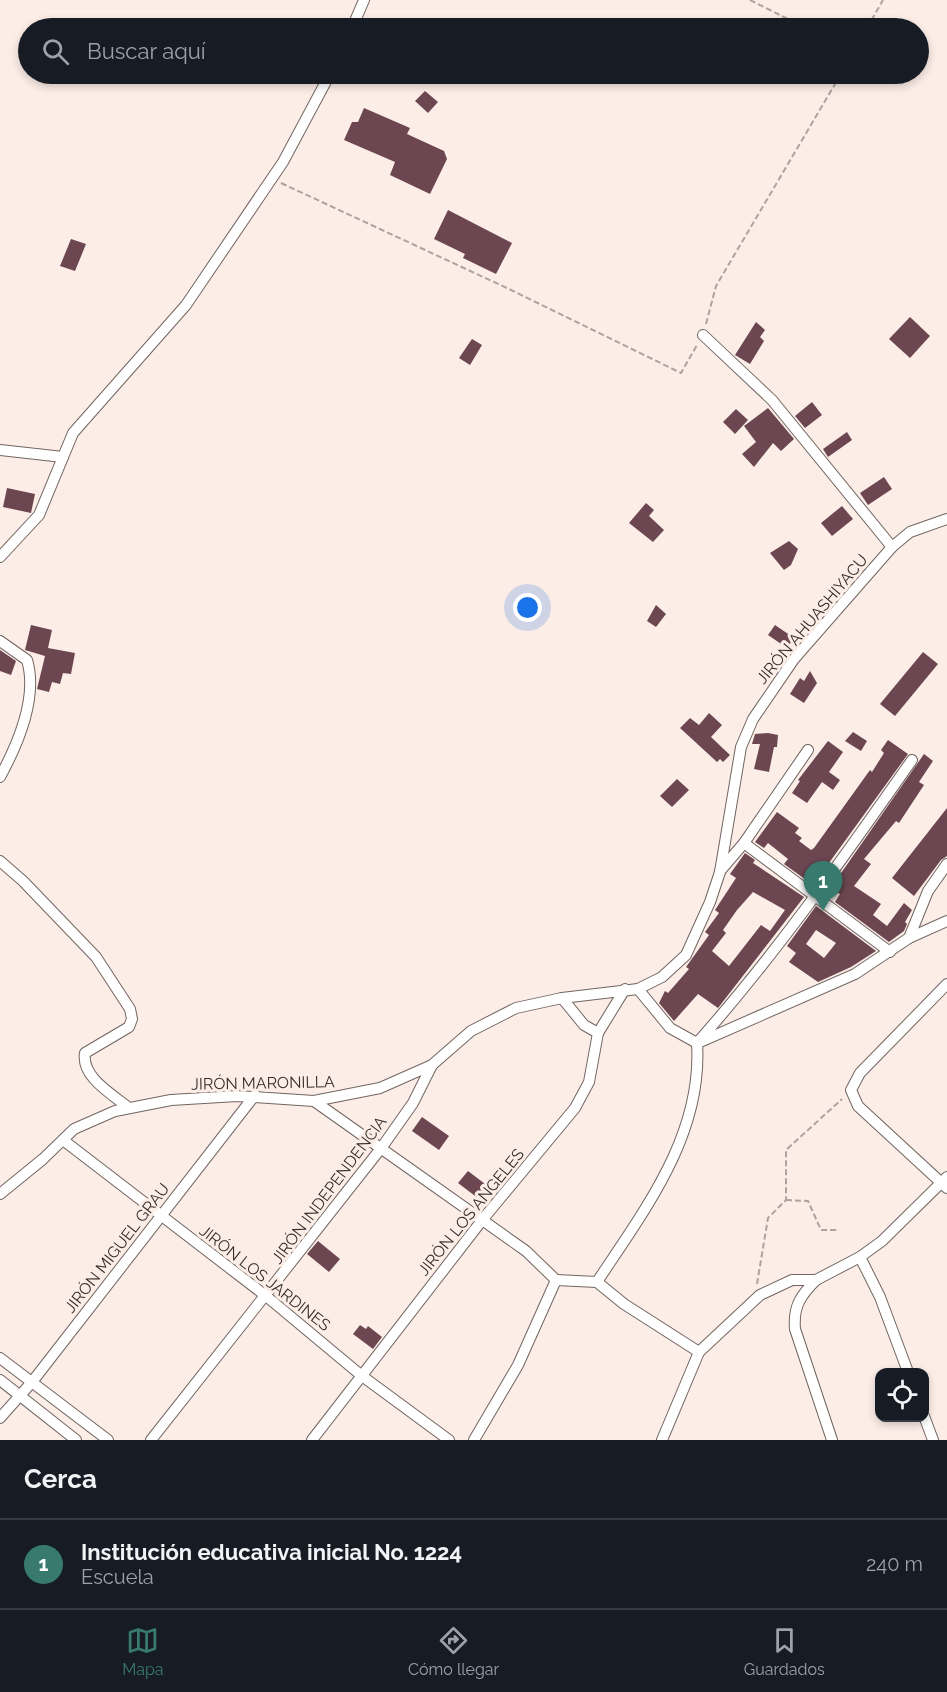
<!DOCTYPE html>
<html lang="es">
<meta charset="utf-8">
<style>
:root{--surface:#171b24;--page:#242831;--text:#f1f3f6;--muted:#9ea1a6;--line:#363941;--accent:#387b6e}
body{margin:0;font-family:Raleway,sans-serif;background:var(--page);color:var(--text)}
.controls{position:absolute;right:18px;bottom:18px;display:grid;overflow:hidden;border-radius:12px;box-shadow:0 3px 9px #0003}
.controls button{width:54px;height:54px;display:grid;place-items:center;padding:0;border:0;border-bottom:2px solid var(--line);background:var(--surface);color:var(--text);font:30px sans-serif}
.you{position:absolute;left:528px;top:608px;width:21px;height:21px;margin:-15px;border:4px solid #fff;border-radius:50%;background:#1a73e8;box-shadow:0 0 0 9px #1a73e833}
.badge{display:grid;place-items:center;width:39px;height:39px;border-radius:50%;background:var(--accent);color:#fff;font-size:20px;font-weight:700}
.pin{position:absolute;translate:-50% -50px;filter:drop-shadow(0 2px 3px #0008)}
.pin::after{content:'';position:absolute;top:32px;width:21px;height:18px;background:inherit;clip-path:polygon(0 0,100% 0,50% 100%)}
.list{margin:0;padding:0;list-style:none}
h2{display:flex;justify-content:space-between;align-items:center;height:78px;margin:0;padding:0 24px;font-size:26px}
h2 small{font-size:20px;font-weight:400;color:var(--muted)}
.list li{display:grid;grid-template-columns:39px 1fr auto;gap:18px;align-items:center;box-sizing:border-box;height:90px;padding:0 24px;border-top:2px solid var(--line)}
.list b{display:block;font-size:22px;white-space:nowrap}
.list p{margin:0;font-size:20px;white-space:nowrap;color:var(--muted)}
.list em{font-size:20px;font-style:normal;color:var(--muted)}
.icon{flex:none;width:33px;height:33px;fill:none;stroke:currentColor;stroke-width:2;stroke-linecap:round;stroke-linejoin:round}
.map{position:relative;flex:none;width:947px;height:1440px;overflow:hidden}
.search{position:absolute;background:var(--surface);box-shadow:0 3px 9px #0003;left:18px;right:18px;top:18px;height:66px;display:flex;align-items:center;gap:15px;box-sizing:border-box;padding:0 21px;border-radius:33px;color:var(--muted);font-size:22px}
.sheet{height:168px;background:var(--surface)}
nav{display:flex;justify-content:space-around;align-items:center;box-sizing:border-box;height:84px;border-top:2px solid var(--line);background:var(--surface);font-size:16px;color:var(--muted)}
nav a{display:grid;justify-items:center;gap:3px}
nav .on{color:var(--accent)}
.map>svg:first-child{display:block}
.building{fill:#6c4752;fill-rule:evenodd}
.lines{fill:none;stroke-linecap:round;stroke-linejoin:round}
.minor-casing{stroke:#716560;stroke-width:12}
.path{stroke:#aea39e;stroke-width:2;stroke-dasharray:6 3;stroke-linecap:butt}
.minor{stroke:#fff;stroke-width:10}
.labels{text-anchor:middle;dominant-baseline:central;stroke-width:6;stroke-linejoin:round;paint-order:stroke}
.street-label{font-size:16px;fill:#342f2d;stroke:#fcede7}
</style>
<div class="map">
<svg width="947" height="1440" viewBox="0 0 947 1440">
<rect width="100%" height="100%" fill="#fcede7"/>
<g class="building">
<path d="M425,91L438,102L428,113L415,101Z"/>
<path d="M364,108L410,128L407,134L444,151L447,159L430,194L390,175L395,162L344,140L352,122H358Z"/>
<path d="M448,210L512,243L496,274L463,258L465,254L434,239Z"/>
<path d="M71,239L86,244L75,271L60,266Z"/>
<path d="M910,317L930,336L910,358L889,339Z"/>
<path d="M756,322L765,330L760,337L764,341L750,364L735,355Z"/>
<path d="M472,339L482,345L470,365L459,358Z"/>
<path d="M812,402L822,415L805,428L795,416Z"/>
<path d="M768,408L794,439L781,451L773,443L754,467L742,454L756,442L744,426Z"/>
<path d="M736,409L748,420L735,434L723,422Z"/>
<path d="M847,432L852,440L828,457L823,449Z"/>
<path d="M884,477L892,489L868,505L860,493Z"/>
<path d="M7,488L35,494L31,513L3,507Z"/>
<path d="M646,503L654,510L649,516L664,530L653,542L629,523Z"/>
<path d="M842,506L853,519L832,536L821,523Z"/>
<path d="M789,541L798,549L791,565L784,570L770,553Z"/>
<path d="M656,605L666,614L656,627L647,621Z"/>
<path d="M31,625L52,630L48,648L75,653L71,674L63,673L60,684L52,682L49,692L37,689L45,656L25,650Z"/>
<path d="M775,625L794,638L787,648L768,635Z"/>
<path d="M0,650L16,661L11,675L0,671Z"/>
<path d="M923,652L938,664L895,716L880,704Z"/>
<path d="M810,671L817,683L804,703L790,694L800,678L804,681Z"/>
<path d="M709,713L722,725L711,737L730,755L723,762L720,759L717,762L680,728L690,718L699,725Z"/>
<path d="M853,732L867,741L861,751L845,741Z"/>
<path d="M768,733L778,735L777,747H774L769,772L754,769L760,744H752L755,734Z"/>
<path d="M888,740L908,754L813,885L784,864L788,859L768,843L764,848L755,842L777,812L799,828L795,833L802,838L799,841L811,850L814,848L870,770L872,772L884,753L881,750Z"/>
<path d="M828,741L843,752L829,772L840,780L833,790L822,782L807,803L792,793L800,781L798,780Z"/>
<path d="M924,754L933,761L919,782L924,785L899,823L896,821L864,859L871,864L854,886L881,904L873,915L887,926L904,903L912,910L905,922L907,924L904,931L889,942L835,902L840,894L830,889Z"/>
<path d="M677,779L689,790L672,807L660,796Z"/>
<path d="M947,808V856L941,860L914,896L892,878Z"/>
<path d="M745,853L755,860L753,863L804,897L718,1008L698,994L674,1021L659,1003L665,991L668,993L689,969L686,967L709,935L705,932L719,913L715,910L736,878L730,874ZM753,892L785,910L770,931L761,925L729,966L712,951L726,933L723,930L737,910Z"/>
<path d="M816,906L876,951L851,967L818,982L789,962L796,953L787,946ZM816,930L836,943L824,958L806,944Z"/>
<path d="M422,1117L449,1136L439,1150L412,1131Z"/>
<path d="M468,1171L493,1190L483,1202L458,1183Z"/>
<path d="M318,1241L340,1259L329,1272L307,1254Z"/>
<path d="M360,1325L366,1329L368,1326L382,1337L373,1349L353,1334Z"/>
</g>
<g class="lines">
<defs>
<g id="minor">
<path d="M352,28L364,0"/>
<path d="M703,335L772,400L892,547"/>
<path d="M0,450L63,457"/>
<path d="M0,557L39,515L73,433L186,305L283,162L330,74"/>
<path d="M0,641L27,660C38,697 18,744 0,777"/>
<path d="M744,843L808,750"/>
<path d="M0,861L23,881L96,957L130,1009L132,1019L129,1027L85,1053C81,1077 112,1094 129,1108"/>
<path d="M720,871L744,843L890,952"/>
<path d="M909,938L928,891L947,864"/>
<path d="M947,984L860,1073L851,1090L858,1106L947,1188"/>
<path d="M638,989L670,1028L697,1043"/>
<path d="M562,998L584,1025L598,1033"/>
<path d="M700,1042L855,974L909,938L947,921"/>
<path d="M697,1043C776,954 844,857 912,760"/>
<path d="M314,1101L526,1251L556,1280"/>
<path d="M63,1140L266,1296L362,1376L449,1440"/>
<path d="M0,1194L43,1159L74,1129L115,1111L171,1100L237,1096L314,1101L380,1088L432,1065L471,1031L516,1008L562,998L638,989L662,977L686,955L710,902L720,872L741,747L753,719L794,659L892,547L910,532L947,519"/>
<path d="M860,1257L880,1297L908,1372"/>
<path d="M816,1280C801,1295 793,1306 795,1329L832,1440"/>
<path d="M597,1282L624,1304L699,1352"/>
<path d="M0,1358L108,1440"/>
<path d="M0,1380L76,1440"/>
<path d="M924,1416L933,1440"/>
<path d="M0,1418L32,1382L255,1095"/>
<path d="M151,1440L382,1147L413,1103L432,1065"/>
<path d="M312,1440L483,1219L575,1108L589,1082L598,1033L625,989"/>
<path d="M474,1440L518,1365L556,1280L597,1282C645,1209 703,1135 697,1043"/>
<path d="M662,1440L699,1352L760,1295L792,1280H816L860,1257L882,1241L947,1177"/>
</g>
</defs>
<use href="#minor" class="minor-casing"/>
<g class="path">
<path d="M750,0L806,28"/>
<path d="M867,28L883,0"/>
<path d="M281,183L509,289L681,373L697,345"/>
<path d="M706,324L716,286L841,74"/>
<path d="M786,1200L808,1201L821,1230H838"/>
<path d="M757,1284L768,1218L786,1200V1150L842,1099"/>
</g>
<use href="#minor" class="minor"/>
</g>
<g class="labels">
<g class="street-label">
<text transform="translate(812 619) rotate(-50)">JIRÓN AHUASHIYACU</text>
<text transform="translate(263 1083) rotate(-1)">JIRÓN MARONILLA</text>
<text transform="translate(329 1190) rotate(-53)">JIRÓN INDEPENDENCIA</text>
<text transform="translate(471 1212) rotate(-51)">JIRÓN LOS ANGELES</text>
<text transform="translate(117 1248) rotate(-52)">JIRÓN MIGUEL GRAU</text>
<text transform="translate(265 1278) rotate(38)">JIRÓN LOS JARDINES</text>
</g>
</g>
</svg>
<div class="controls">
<button><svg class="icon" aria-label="locate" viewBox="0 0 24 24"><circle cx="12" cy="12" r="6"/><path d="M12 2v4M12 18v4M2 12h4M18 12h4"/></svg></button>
</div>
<div class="you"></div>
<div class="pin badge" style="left:823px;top:911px">1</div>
<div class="search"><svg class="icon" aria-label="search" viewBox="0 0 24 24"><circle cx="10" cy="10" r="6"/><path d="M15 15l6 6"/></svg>Buscar aquí</div>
</div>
<section class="sheet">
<h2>Cerca<small></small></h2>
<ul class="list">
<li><span class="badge">1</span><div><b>Institución educativa inicial No. 1224</b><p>Escuela</p></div><em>240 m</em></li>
</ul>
</section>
<nav>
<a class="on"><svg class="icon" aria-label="map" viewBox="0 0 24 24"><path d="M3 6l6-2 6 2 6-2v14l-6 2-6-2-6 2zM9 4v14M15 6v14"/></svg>Mapa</a>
<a><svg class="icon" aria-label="directions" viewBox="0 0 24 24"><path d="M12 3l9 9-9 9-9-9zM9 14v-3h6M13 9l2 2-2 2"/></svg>Cómo llegar</a>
<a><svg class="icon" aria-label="saved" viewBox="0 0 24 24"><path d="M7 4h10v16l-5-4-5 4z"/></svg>Guardados</a>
</nav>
